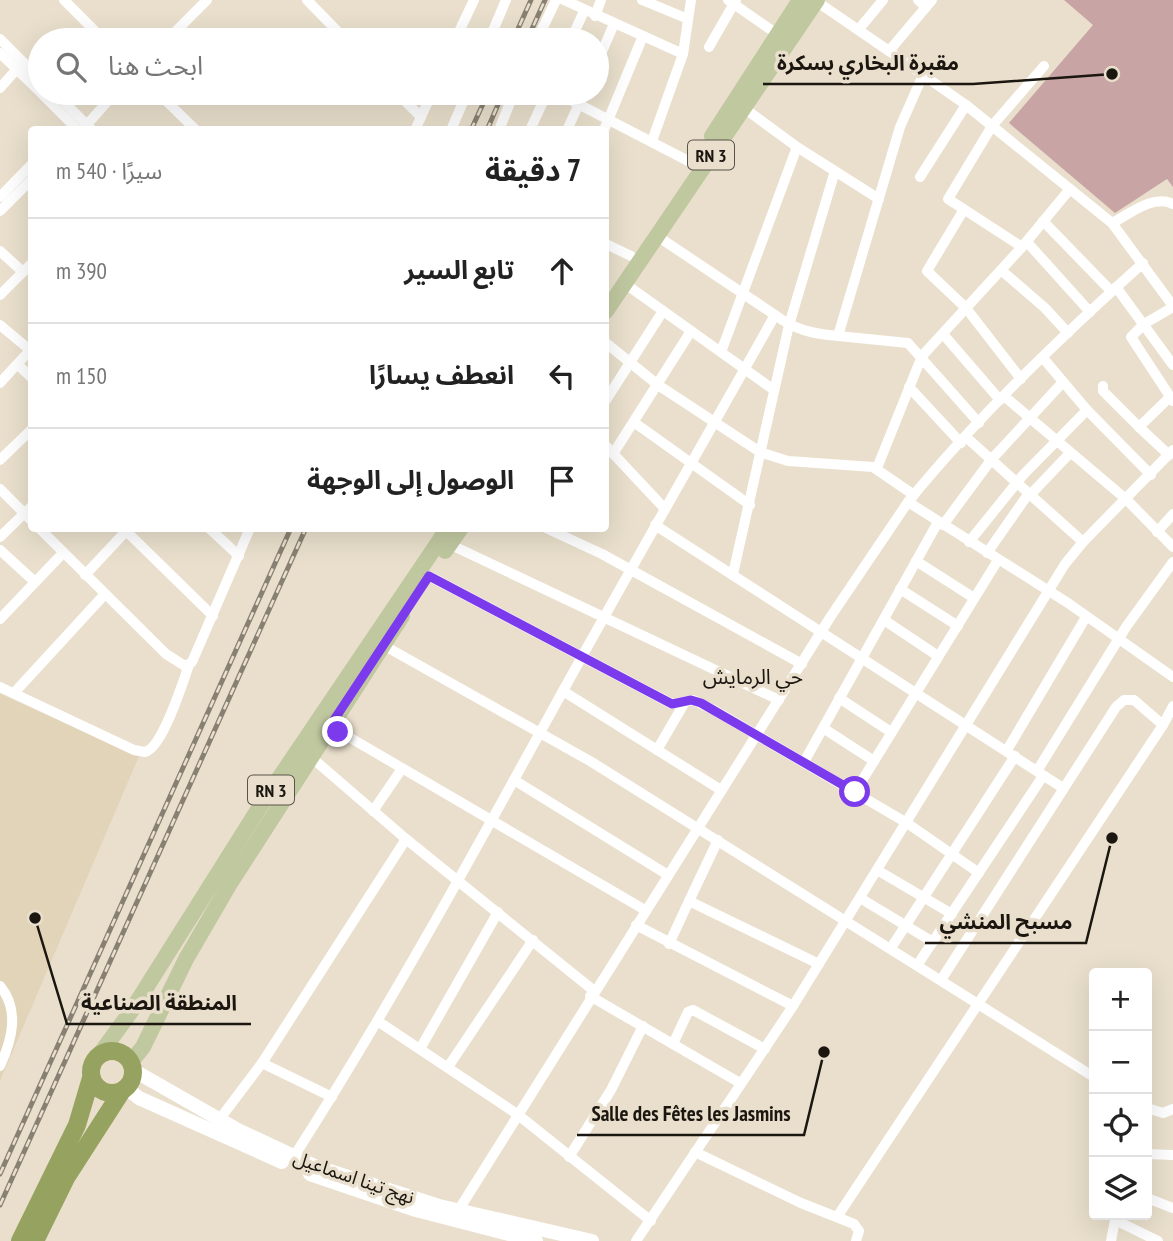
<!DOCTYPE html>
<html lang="ar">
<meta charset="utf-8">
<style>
:root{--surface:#fff;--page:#f2f2f2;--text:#222;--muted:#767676;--line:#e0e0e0}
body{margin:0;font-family:"PT Sans Narrow","Noto Sans Arabic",sans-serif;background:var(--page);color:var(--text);direction:rtl}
.controls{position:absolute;right:21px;bottom:21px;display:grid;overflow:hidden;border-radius:7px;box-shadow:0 7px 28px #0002}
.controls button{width:63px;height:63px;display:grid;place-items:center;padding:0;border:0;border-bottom:2px solid var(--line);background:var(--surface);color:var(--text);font:35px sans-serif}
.stop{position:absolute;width:21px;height:21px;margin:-16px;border:5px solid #7c3aed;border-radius:50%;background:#fff}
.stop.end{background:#7c3aed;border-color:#fff;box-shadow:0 2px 7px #0008}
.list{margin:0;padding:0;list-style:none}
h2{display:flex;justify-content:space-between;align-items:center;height:91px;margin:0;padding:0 28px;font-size:30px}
h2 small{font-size:23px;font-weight:400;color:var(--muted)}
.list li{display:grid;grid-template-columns:46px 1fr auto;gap:21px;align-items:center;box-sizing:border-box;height:105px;padding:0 28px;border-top:2px solid var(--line)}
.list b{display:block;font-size:26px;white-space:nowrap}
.list em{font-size:23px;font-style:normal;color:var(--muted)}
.icon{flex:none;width:38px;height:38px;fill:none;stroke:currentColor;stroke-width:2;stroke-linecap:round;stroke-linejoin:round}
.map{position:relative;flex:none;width:1173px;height:1241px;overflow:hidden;direction:ltr}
.search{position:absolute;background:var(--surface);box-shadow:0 7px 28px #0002;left:28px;top:28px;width:581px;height:77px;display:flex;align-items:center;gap:18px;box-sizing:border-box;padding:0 24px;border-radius:38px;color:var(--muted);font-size:26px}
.panel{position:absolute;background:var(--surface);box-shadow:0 7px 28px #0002;left:28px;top:126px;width:581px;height:406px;border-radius:7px;direction:rtl}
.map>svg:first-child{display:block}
.built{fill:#e1d4b9}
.green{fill:#c9a4a4}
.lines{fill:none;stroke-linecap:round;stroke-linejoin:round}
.street{stroke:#fff;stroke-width:10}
.secondary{stroke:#fff;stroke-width:14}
.primary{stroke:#c0c8a0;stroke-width:16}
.highway{stroke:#96a360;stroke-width:18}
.rail-casing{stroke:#888173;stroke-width:5}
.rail{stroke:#e9dfcc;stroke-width:2.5;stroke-dasharray:8;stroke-linecap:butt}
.route{stroke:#7c3aed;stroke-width:9}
.labels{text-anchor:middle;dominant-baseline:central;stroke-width:7;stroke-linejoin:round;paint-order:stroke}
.shield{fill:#e9dfcc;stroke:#595348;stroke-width:2}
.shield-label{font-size:18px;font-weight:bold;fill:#1b1710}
.street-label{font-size:19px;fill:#1b1710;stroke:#e9dfcc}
.neighbourhood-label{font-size:21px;fill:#1b1710;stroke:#e9dfcc}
.leader{fill:none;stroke:#1b1710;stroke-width:2.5}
.callout-dot{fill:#1b1710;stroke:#e9dfcc;stroke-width:2.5}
.callout-label{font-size:21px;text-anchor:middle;font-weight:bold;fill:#1b1710;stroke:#e9dfcc;stroke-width:7;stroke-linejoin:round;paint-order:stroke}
</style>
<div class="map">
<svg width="1173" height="1241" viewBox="0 0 1173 1241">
<rect width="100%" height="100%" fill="#e9dfcc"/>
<path class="built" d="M0,694L139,756L0,1081Z"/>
<path class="green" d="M1064,0H1173V187L1167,179L1115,213L1009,123L1093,25Z"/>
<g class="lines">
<g class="street">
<path d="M64,0L104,40"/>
<path d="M307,0L346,40"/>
<path d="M564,0L683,54"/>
<path d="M642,0L688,19"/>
<path d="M728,0L777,34"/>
<path d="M918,0L926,7"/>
<path d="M932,0L889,51L966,105L1112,223L1173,306"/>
<path d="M816,1L889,51"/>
<path d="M595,16L601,0"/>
<path d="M859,29L883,0"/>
<path d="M0,39L40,79"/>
<path d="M167,40L207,0"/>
<path d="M455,40L474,0"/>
<path d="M489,40L506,0"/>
<path d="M537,40L556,0"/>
<path d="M571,40L584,11"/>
<path d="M709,47L736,0"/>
<path d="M0,53L40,92"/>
<path d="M597,63L614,24"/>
<path d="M1044,66L992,126L948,199L1022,247L1070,189"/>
<path d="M0,88L17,69"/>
<path d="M41,93L78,130"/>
<path d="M55,93L92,130"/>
<path d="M158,93L196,130"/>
<path d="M397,93L421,117"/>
<path d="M557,93L694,164"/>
<path d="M744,108L797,147L879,199"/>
<path d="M83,129L115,93"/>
<path d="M415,130L432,93"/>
<path d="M451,130L467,93"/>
<path d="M499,130L514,93"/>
<path d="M530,130L547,93"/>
<path d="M567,130L584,93"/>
<path d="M604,130L643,36"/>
<path d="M652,141L683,54L691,0"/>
<path d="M920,177L966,105"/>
<path d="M0,197L32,164"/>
<path d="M0,211L32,179"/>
<path d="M963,211L927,271L966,308L1021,379"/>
<path d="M1043,221L1110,290"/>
<path d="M1112,223C1130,214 1153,194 1173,204"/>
<path d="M1027,242L1090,312"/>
<path d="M606,244L631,256"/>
<path d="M0,251L23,272"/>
<path d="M1143,263C1061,337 978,416 908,502L1068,603L1173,677"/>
<path d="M1001,270L1045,308L1068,333"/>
<path d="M624,283L774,390"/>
<path d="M1116,287L1173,365"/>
<path d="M0,295L32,263"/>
<path d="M1173,307L1144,324L1131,337L1173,401"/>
<path d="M775,315C795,330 814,334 838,336L900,127L923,75"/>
<path d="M0,325L30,350"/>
<path d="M943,334L1000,400"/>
<path d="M838,336L908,343L979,423"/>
<path d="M606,343L658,385L760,452L788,461L873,467L914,495"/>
<path d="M721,352L797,147"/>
<path d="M1043,358L1087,410L1151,475"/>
<path d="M18,365L32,378"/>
<path d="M0,383L32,348"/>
<path d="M1103,386V391L1139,427"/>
<path d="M909,387L961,443"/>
<path d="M1004,396L1127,500L1173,547"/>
<path d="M606,400L663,311"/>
<path d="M635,423L750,505"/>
<path d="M966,437L1083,542"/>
<path d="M606,446L665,509"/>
<path d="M613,454L691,331"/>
<path d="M1169,455L1139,427L1170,397"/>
<path d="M0,460L32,429"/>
<path d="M877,468L922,356L1022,247"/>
<path d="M0,489L32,521"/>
<path d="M1031,494L1070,453"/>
<path d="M655,525L1063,788"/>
<path d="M943,525L991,460L1063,382"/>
<path d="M39,528L166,654L185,666L192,662L250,528"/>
<path d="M123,528L213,616"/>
<path d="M209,528L239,556"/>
<path d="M546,528L602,554L802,664"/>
<path d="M1157,532L1173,514"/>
<path d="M0,537L32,506"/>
<path d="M969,542L1023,475L1087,410"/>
<path d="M449,544L779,700"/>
<path d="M0,550L35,582"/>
<path d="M987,553L1029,493"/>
<path d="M916,561L974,598"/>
<path d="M733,574L789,325L835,171"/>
<path d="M85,575L128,529"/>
<path d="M429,576L672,704L693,700L714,710L907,823L979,873"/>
<path d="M900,589L958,626"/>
<path d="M0,619L63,553"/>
<path d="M884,620L938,656"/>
<path d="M383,645L590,761L978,1004L1163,725L1134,700H1124L1116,707L941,980"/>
<path d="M0,687L134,750L145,752C163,747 182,684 189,665"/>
<path d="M563,691L721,790"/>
<path d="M14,693L105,594"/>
<path d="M839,698L891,732"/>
<path d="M1163,725L1173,706"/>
<path d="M330,726L645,910"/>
<path d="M823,728L874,761"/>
<path d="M657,750L685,702"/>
<path d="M1007,750L1086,617"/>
<path d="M311,757L406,839L593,990"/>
<path d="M804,762L938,522"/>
<path d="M1037,771L1126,627L1173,562"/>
<path d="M514,780L668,875"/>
<path d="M855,792L998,560"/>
<path d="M373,811L401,770"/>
<path d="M877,870L952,914"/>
<path d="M860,898L933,942"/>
<path d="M689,901L718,840"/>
<path d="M636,925L793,1006"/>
<path d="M669,944L689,901L819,964"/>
<path d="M891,948L1015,756"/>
<path d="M918,964L1043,776"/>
<path d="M0,986C20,1010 12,1040 0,1066"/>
<path d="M590,996L740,1083"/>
<path d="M379,1022L517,1114L651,1221"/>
<path d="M673,1044L688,1012L693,1010L765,1049"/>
<path d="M420,1049L498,912"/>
<path d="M448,1067L533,940"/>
<path d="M332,1097L262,1063L406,839"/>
<path d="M1147,1108L1163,1113L1173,1109"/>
<path d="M219,1120L262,1063"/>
<path d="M695,1152L801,1203L854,1224L859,1231L856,1241"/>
<path d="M1147,1154L1173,1155"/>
<path d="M569,1157L611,1090L643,1026"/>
<path d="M293,1158C391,1005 477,847 564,689C633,564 705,440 775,315L657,236"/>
<path d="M1147,1198L1173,1208"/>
<path d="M458,1211L831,616L908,502"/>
<path d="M837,1217L978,1004L1094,1077"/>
<path d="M1115,1220L1158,1241"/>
<path d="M636,1241L793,1006L1065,564L1083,542L1173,450"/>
<path d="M1111,1241L1116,1215"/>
</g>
<g class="secondary">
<path d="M133,1070L238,1130L317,1167L439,1206L592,1241"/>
<path d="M126,1088L139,1098L282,1162"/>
<path d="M310,1174L416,1210L536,1241"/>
</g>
<g class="primary">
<path d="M712,136L800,0"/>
<path d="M606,311L817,0"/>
<path d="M445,551L461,528"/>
<path d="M100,1054L132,1010L261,805L448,528"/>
<path d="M131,1062L143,1047L186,959L229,885L402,616"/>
</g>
<g class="highway">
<circle cx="112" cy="1072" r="21"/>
<path d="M20,1241L77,1125L91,1078"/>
<path d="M35,1241L66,1178L122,1091"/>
</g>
<defs>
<g id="rail">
<path d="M513,40L531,0"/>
<path d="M527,40L545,0"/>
<path d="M471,130L488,93"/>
<path d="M487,130L503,93"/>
<path d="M0,1174L291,528"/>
<path d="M0,1205L306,528"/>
</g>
</defs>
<use href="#rail" class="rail-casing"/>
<use href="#rail" class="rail"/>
</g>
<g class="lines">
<path class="route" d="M338,732L330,726L429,576L672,704L691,700L701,703L855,792"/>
</g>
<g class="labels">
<g class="shield">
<rect x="688" y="140.5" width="46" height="29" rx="5"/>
<rect x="248" y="775.5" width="46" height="29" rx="5"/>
</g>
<g class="shield-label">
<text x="711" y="155">RN 3</text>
<text x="271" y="790">RN 3</text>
</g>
<g class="street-label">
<text transform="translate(354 1177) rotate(19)">نهج تينا اسماعيل</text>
</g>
<g class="neighbourhood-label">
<text x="753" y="676">حي الرمايش</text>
</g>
</g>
<path class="leader" d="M1112 74L973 84H763M1112 838L1086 943H925M35 918L67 1024H251M824 1052L804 1135H577"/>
<g class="callout-dot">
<circle cx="1112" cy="74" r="7"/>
<circle cx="1112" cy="838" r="7"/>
<circle cx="35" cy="918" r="7"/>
<circle cx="824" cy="1052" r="7"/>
</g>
<g class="callout-label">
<text x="868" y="70">مقبرة البخاري بسكرة</text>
<text x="1006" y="929">مسبح المنشي</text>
<text x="159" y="1010">المنطقة الصناعية</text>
<text x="691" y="1121">Salle des Fêtes les Jasmins</text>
</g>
</svg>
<div class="controls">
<button>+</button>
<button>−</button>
<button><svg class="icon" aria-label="locate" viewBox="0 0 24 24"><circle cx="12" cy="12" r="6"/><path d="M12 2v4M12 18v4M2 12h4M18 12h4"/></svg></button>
<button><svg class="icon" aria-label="layers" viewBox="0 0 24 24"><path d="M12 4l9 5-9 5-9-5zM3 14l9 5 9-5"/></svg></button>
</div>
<div class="stop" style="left:855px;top:792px"></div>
<div class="stop end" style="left:338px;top:732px"></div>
<div class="search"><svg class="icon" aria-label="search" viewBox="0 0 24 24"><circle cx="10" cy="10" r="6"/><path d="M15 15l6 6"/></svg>ابحث هنا</div>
<section class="panel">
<h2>7 دقيقة<small>سيرًا · 540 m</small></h2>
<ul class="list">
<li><svg class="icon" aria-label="ahead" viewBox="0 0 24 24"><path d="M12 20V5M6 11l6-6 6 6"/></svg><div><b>تابع السير</b></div><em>390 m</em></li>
<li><svg class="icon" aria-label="left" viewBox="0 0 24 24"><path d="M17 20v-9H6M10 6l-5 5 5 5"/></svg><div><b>انعطف يسارًا</b></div><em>150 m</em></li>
<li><svg class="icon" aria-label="arrive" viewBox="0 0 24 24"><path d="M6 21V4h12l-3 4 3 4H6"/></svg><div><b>الوصول إلى الوجهة</b></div></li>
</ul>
</section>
</div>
